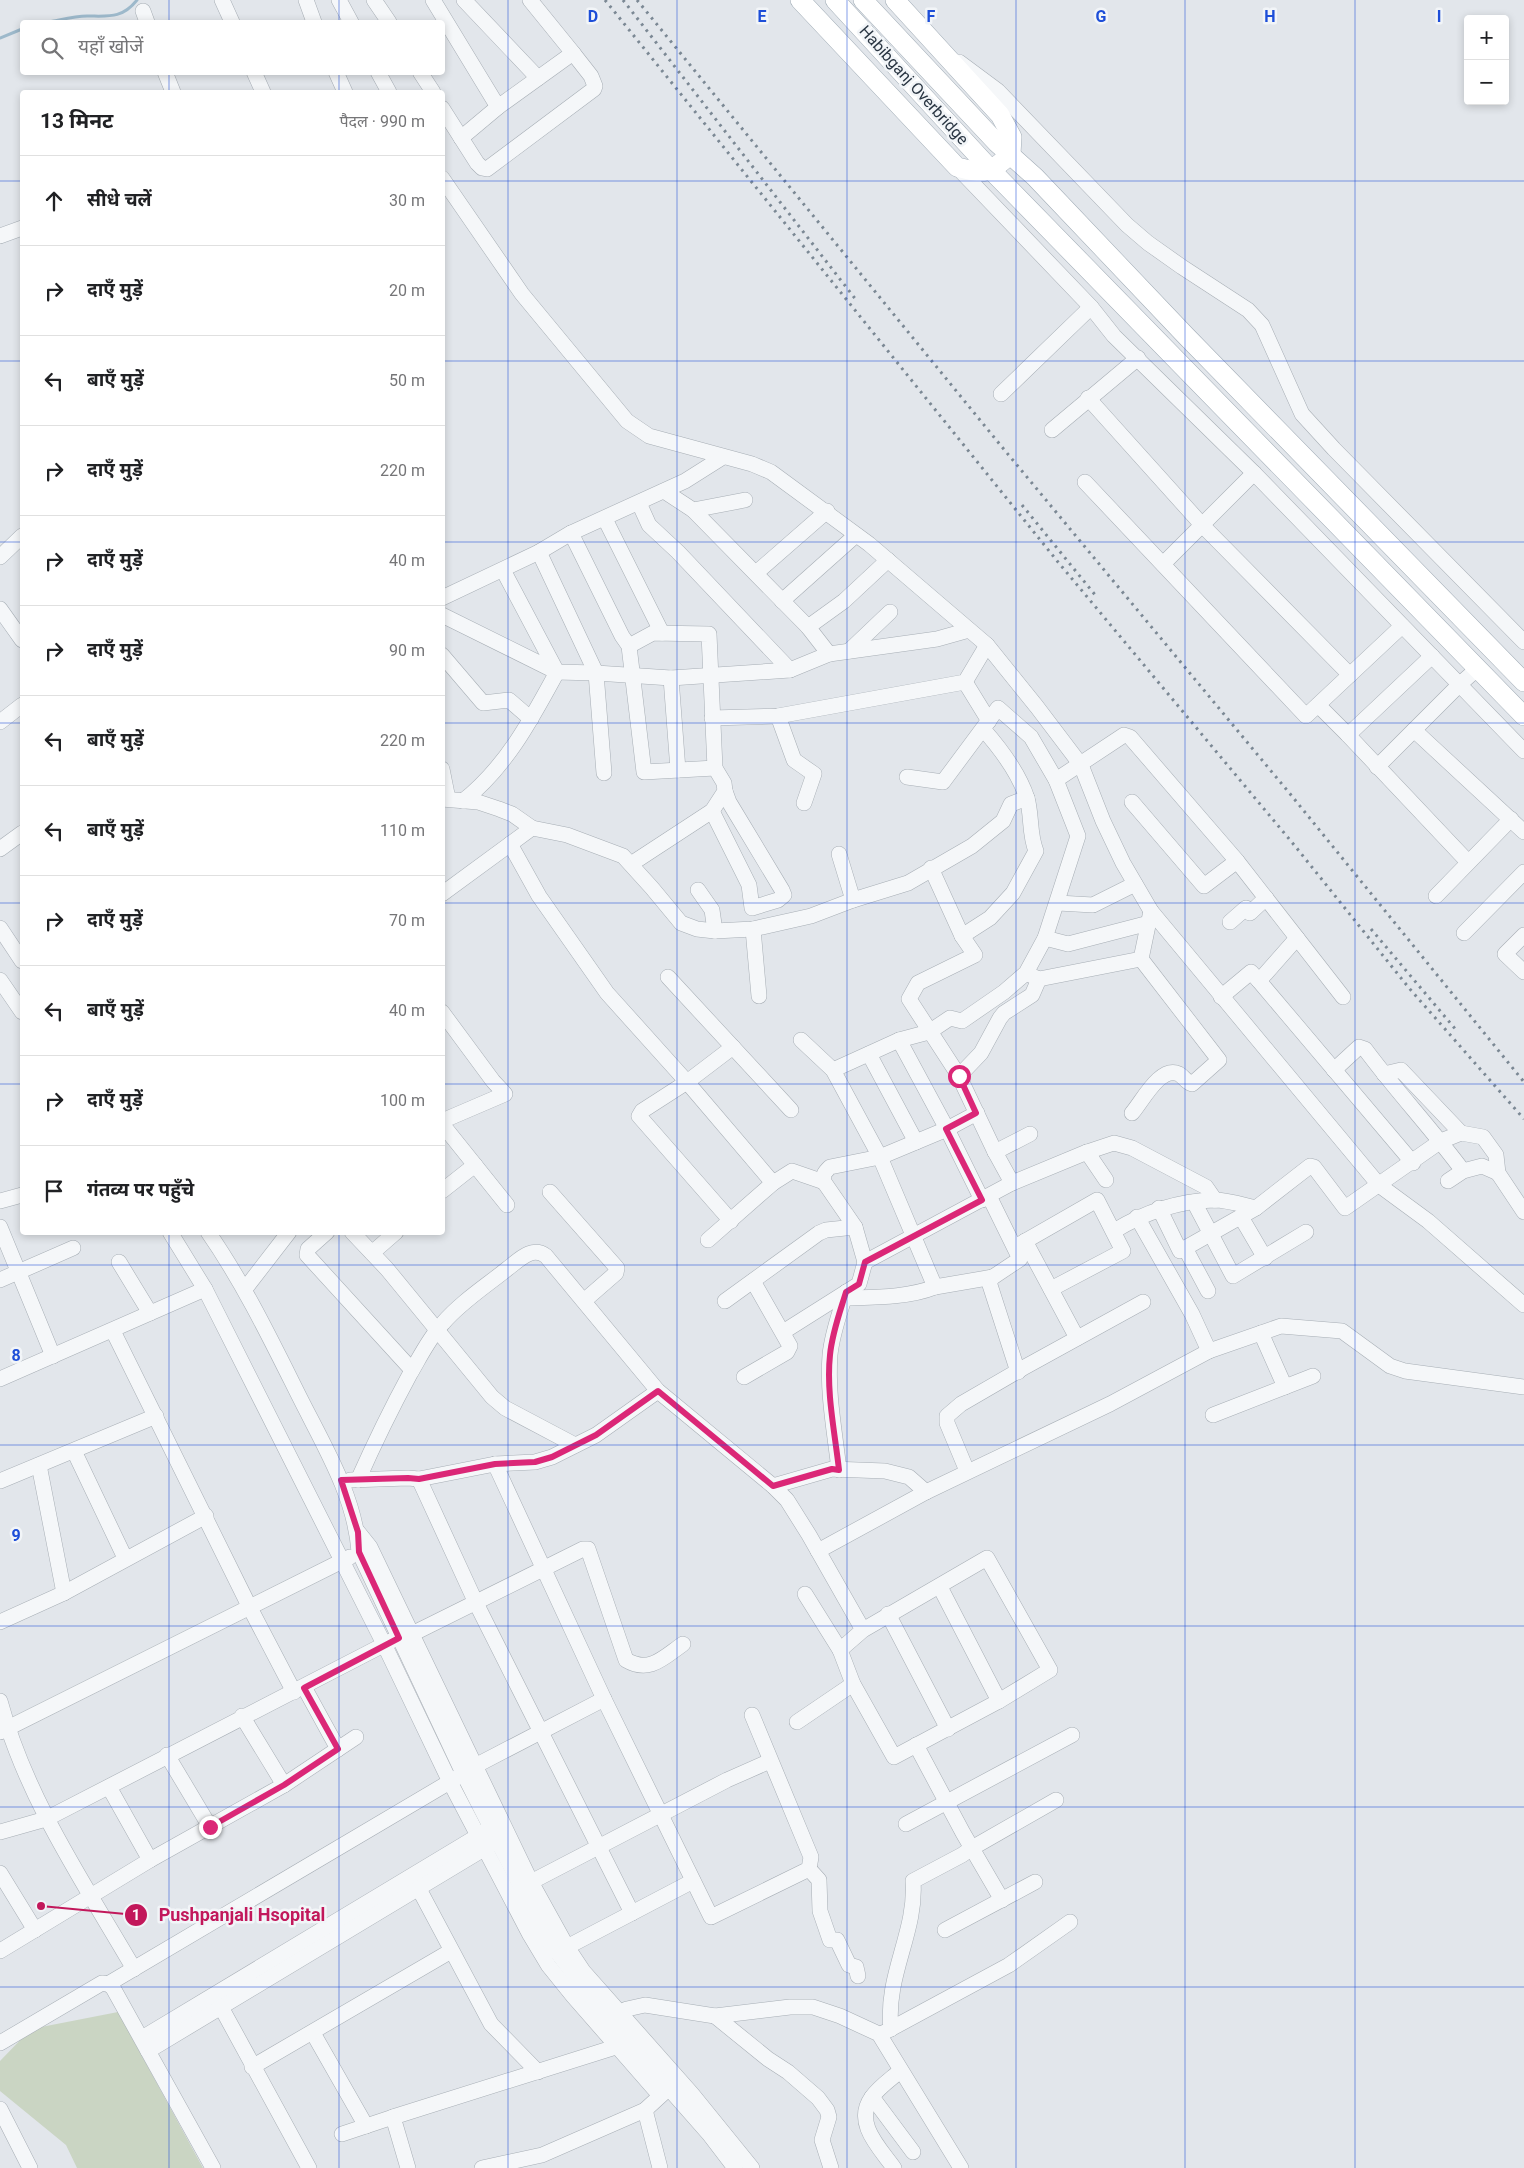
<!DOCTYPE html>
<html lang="hi">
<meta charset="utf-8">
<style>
:root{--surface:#fff;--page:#f2f2f2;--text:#202124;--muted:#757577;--line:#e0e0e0}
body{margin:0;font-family:Roboto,"Noto Sans Devanagari",sans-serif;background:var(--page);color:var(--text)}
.controls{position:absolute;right:15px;top:15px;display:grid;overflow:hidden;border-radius:5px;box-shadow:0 2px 8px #0003}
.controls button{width:45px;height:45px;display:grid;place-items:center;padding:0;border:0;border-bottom:1px solid var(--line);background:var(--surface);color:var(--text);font:25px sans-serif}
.stop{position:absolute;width:15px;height:15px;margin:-11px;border:4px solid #db2777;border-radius:50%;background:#fff}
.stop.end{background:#db2777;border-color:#fff;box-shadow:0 1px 5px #0008}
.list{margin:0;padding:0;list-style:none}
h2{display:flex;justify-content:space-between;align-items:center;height:65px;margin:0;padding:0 20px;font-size:21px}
h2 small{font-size:16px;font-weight:400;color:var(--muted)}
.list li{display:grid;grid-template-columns:32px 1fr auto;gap:15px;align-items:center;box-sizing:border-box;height:90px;padding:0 20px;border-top:1px solid var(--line)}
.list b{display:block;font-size:19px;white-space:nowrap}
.list em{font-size:16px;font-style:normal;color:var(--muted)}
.icon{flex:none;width:28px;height:28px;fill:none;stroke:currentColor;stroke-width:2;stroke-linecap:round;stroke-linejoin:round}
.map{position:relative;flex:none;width:1524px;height:2168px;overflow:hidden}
.search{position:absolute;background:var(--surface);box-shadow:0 2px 8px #0003;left:20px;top:20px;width:425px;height:55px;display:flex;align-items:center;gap:12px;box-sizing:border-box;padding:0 18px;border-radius:5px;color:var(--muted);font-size:19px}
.panel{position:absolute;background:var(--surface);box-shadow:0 2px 8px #0003;left:20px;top:90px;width:425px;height:1145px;border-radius:5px}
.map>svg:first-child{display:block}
.green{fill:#cad5c3}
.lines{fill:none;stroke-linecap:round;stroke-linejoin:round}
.stream{stroke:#9db9cb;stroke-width:3}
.minor-casing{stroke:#a7aeb5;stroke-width:16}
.major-casing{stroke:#a1acb6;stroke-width:20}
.minor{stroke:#f5f7f9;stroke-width:15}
.major{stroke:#fff;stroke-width:19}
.rail{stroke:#7b8894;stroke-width:3;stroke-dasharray:2.5 5;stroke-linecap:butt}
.route{stroke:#db2777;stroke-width:6}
.grid{fill:none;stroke:#1d4ed8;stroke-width:1;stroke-opacity:0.55}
.labels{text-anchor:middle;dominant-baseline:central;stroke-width:5;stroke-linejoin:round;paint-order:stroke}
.street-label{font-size:16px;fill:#2a3643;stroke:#f2f5f8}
.grid-label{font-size:16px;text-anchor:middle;font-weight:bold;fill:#1d4ed8;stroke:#f2f5f8;stroke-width:5;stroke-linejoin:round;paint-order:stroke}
.leader{fill:none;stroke:#c2185b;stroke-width:2}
.callout-dot{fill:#c2185b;stroke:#f2f5f8;stroke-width:2}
.mark-label{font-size:15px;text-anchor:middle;font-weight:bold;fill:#fff}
.callout-label{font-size:18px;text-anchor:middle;font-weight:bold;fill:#c2185b;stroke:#f2f5f8;stroke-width:5;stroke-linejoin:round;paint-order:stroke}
</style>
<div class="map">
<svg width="1524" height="2168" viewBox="0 0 1524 2168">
<rect width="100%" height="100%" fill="#e2e6eb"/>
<path class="green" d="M118,2012L203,2168H77L66,2145L0,2091V2061L31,2029Z"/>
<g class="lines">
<g class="stream">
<path d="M48,22C60,20 74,16 87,16C108,16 122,19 137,0"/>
<path d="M0,38L22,29"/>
</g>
<defs>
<g id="minor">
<path d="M222,0L232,22"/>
<path d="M306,0L314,22"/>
<path d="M339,0L351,22"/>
<path d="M374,0L389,22"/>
<path d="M433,0L498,107L573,53L530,0"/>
<path d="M464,0L538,78"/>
<path d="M143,11L147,22"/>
<path d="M959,62L998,91L1127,225L1148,243L1182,267L1248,310L1262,325L1302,414L1334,449L1524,642"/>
<path d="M165,72L173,92"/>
<path d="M254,72L263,92"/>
<path d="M336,72L345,92"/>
<path d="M378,72L389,92"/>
<path d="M420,72L433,92"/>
<path d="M442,108L477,163L482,168L487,169L594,89L595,86L591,76L573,53"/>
<path d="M461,138L498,107"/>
<path d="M957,167L1091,307L1114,336L1254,473L1524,751"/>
<path d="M442,178L522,294L627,421L649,436L752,464L771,472L869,544L987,645L1037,707L1081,765L1103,821L1123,863L1151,911L1379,1185L1428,1221L1524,1305"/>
<path d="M0,236L22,228"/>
<path d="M1001,394L1091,307"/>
<path d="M1088,398L1203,526L1350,675"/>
<path d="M1052,430L1138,358"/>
<path d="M1085,482L1306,716L1402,626"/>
<path d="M664,491L693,510L745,500"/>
<path d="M639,503L649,525L678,552L790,670"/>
<path d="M693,510L808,627L829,654"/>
<path d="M605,519L662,633"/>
<path d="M571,533L622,636L629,646L644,772L715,768"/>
<path d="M539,552L596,673L604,773"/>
<path d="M0,557L22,536"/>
<path d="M1163,564L1254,473"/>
<path d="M756,573L827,511"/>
<path d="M442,598L539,552L571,533L685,481L723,457"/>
<path d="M782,601L856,535"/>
<path d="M0,609L22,640"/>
<path d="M442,615L557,672L596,673L671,678L790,670L829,654L937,639L969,630"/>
<path d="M808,627L844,601L888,560"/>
<path d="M629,646L653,633L709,634L715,768L724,783L725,791L712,811L631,864"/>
<path d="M849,651L890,612"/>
<path d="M442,655L483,703L509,700L531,719"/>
<path d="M671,678L678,770"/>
<path d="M965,682L989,721"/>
<path d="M1318,705L1348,735L1468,862"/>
<path d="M778,716L794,760L814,774L804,803"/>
<path d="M712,718L778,716L965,682L987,645"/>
<path d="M0,722L22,705"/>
<path d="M1414,730L1524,832"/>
<path d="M1348,735L1432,656"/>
<path d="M1377,767L1460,684L1477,669"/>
<path d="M442,769L448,799"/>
<path d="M1056,780L1124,735L1130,737L1237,861L1343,997"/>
<path d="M442,799L478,802L499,809L512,814L532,828"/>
<path d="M463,801C506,767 531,720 557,672L503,570"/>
<path d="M1132,802L1204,886L1237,861"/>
<path d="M712,811L749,885L752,908L778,900L784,895L782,890L729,802L725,791"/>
<path d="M510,844L539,896L607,993L687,1082L642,1111L639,1116L731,1221"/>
<path d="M0,849L22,833"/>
<path d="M839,854L853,900"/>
<path d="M931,868L962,936L975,955L918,983L909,999L959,1076L995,1152L1012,1183"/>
<path d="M698,890L712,910L715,931"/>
<path d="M442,894L532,828L567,835L623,856L652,888L681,923L697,929L715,931L753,929L811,916L853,900L908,883L972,846L1003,821L1011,804L1027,798"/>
<path d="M1436,896L1511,819"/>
<path d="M1058,903L1093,905L1135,884"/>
<path d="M1230,922L1246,908L1250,913L1266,898"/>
<path d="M0,928L22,961"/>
<path d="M753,929L759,996"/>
<path d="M1464,933L1524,872"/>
<path d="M1524,935L1505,954L1524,972"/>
<path d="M962,936L990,918L1013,893L1036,851C1029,834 1032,815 1027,798C1019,774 999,747 983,729"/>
<path d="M1045,938L1068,944L1149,923"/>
<path d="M1030,975L1039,979L1141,959"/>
<path d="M668,977L791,1110"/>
<path d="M0,980L22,1012"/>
<path d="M1259,981L1413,1163"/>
<path d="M1221,997L1251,972L1259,981L1297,938"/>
<path d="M442,1012L493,1081L505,1094L442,1121"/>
<path d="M801,1040L833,1070L880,1157L935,1287C907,1298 874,1297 844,1298"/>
<path d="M899,1040L947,1129L982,1200"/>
<path d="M733,1047L687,1082L773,1183L792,1171L824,1182"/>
<path d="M869,1054L916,1142"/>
<path d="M833,1070L899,1040L929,1032L950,1018L962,1021L1004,992L1026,973L1045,938L1078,836L1056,780L1031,737L998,708L943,782L907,777"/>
<path d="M1334,1070L1359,1047L1365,1049C1396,1091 1432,1129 1463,1171"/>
<path d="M1384,1074L1401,1070L1461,1133"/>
<path d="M959,1076L981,1053L1000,1018L1004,1013L1032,995L1039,979"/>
<path d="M1132,1113C1142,1102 1160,1065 1179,1074C1184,1077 1186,1082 1192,1084L1219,1060L1141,959L1151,911"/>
<path d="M442,1124L507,1205"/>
<path d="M995,1152L1030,1134"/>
<path d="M1087,1152L1106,1180"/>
<path d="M1448,1181L1463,1171L1482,1166L1498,1173"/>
<path d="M442,1191L475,1165"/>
<path d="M550,1192L617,1268L616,1273L585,1300"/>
<path d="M989,1196L1020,1259L993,1277L989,1282L1018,1372"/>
<path d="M0,1201L22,1195"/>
<path d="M1194,1202L1233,1276L1306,1232"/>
<path d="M1159,1208L1180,1251L1256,1208L1310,1166L1314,1167L1345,1208L1441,1141L1461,1133L1483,1137L1496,1155L1498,1173L1524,1212"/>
<path d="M1137,1217L1192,1314L1209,1351"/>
<path d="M1241,1217L1265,1258"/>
<path d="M0,1227L53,1356"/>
<path d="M1114,1231C1145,1212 1177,1201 1214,1200C1227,1200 1243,1205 1256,1208"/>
<path d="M170,1232L205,1289L384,1644L450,1782L530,1935L548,1965L573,1996L656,2091"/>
<path d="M208,1232C244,1284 271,1340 299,1396C324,1446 355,1496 359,1552L463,1773L549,1942L607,2018L709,2134L735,2168"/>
<path d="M327,1232L308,1249L307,1255L412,1370"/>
<path d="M352,1232L387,1269L492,1397L505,1408L575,1445"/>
<path d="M708,1240L773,1183"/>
<path d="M1025,1241L1077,1338"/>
<path d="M1015,1247L1097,1200L1123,1251L1051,1289"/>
<path d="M1185,1248L1208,1291"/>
<path d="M372,1253L396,1232"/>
<path d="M119,1262L150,1313"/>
<path d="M865,1262L855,1227L824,1182C822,1175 825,1172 830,1167L880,1157L947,1129L977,1113"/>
<path d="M0,1280L73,1248"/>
<path d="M935,1287L993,1277"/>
<path d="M245,1289L289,1232"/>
<path d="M725,1301L819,1233L826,1230L855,1227"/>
<path d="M113,1331L249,1606L294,1692"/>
<path d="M783,1332L859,1284L865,1262L1012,1183L1087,1152L1114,1143L1132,1148L1206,1187L1215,1200"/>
<path d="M1261,1333L1285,1387"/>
<path d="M744,1377L787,1352L790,1346L753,1281"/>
<path d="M0,1379L205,1289"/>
<path d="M1213,1415L1313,1376"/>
<path d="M74,1451L125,1558"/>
<path d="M495,1464L604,1699L711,1917L809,1869L811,1857L806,1845L752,1715"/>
<path d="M39,1465L64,1593"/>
<path d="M839,1470C835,1433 827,1393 830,1355C832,1333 840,1313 846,1292"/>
<path d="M967,1471L947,1423V1416L961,1404L1023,1368L1143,1302"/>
<path d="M419,1479L476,1603L632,1913"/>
<path d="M350,1480L408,1478L419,1479L495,1464L535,1462L552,1457L596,1435L658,1391"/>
<path d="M358,1480C374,1444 391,1409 410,1374C420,1357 429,1338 443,1323C461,1302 486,1286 507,1269C518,1261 532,1245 546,1256L658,1391L773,1486L787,1500L809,1535L863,1630L840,1650L853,1684L894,1757L999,1701L1050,1670L987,1558L863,1630"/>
<path d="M0,1481L156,1416"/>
<path d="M773,1486L832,1469L885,1471L909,1477L926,1492"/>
<path d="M358,1532L370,1547L531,1882L567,1947L583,1971L692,2094L752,2168"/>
<path d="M818,1551L926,1492L1110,1404L1209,1351L1281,1326L1342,1331L1390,1366L1405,1371L1524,1387"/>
<path d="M940,1587L999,1701"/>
<path d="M805,1594L840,1650"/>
<path d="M888,1614L948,1729"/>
<path d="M0,1622L64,1593L206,1516"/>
<path d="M412,1634L583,1549H588L626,1660C650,1674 664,1657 683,1644"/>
<path d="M0,1701C26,1798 84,1883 134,1969"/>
<path d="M242,1716L284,1785"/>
<path d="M797,1722L853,1684"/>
<path d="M0,1732L350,1557"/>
<path d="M916,1745L963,1833L1002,1900"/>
<path d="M338,1749L356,1737"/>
<path d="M167,1755L210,1827"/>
<path d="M475,1766L604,1699"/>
<path d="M109,1787L150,1860"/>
<path d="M906,1824L1072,1735"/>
<path d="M0,1832L46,1819L393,1640"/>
<path d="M809,1869L819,1880L820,1911L830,1940H837L849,1965L856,1967L858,1976"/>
<path d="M0,1873L35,1930"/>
<path d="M531,1882L727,1780L770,1761"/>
<path d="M419,1889L491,2024L538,2072"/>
<path d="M945,1930L1035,1882"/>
<path d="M567,1947L693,1881"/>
<path d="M0,1951L150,1860L284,1785L338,1749L304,1687"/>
<path d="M108,1984L458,1777"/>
<path d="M221,2007L309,2168"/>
<path d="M715,2016L768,2059L788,2072L818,2098L827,2110L829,2117L822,2140L831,2168"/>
<path d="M611,2017L627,2009L645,2005L715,2016L790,2007H813L840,2016L879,2034L961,2168"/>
<path d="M891,2029C885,1975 917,1932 913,1881L962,1855L972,1848L1056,1800"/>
<path d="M313,2033L366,2126"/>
<path d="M883,2033L1009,1965L1070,1922"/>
<path d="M142,2038L486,1831"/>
<path d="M0,2043L102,1983L108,1984L113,1988L213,2168"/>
<path d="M148,2051L492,1844"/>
<path d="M252,2067L451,1951"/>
<path d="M872,2097L913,2152"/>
<path d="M0,2109L30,2168"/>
<path d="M645,2110L660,2168"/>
<path d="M342,2134L393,2117"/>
<path d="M408,2168L393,2117L625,2044"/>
<path d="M482,2168L542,2155L645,2110L669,2088"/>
<path d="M894,2168C880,2148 853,2123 872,2097C879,2087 891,2079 900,2071"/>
</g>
<g id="major">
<path d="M800,0L957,167C987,175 988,174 1011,154L1012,137L1000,115L895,0"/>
<path d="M835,0L992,171L1524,716"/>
<path d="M863,0L997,143L1035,177L1186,336L1524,682"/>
</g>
</defs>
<use href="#minor" class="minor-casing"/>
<use href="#major" class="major-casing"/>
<use href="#minor" class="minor"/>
<use href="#major" class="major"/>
<g class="rail">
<path d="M605,0L1058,562L1295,846L1409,988L1524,1119"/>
<path d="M623,0L857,301"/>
<path d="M637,0L1002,447L1291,795L1524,1082"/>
<path d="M1022,505L1096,596"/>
<path d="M1371,929L1457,1031"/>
</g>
</g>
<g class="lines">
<path class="route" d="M210,1827L284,1785L338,1749L304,1688L399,1638L359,1552L358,1532L341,1480L408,1478L419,1479L495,1464L535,1462L552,1457L596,1435L658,1391L773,1486L832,1469L839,1470C835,1433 826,1392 830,1355C832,1333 840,1312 846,1292L859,1284L865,1262L982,1200L946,1129L976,1113L959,1076"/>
</g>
<path class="grid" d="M169,0V22M339,0V22M508,0V2168M677,0V2168M847,0V2168M1016,0V2168M1185,0V2168M1355,0V2168M169,72V92M339,72V92M0,181H22M442,181H1524M0,361H22M442,361H1524M0,542H22M442,542H1524M0,723H22M442,723H1524M0,903H22M442,903H1524M0,1084H22M442,1084H1524M169,1232V2168M339,1232V2168M0,1265H1524M0,1445H1524M0,1626H1524M0,1807H1524M0,1987H1524"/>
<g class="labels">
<g class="street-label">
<text transform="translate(914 85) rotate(48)">Habibganj Overbridge</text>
</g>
</g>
<g class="grid-label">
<text x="593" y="22">D</text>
<text x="762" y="22">E</text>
<text x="931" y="22">F</text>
<text x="1101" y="22">G</text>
<text x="1270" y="22">H</text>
<text x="1439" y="22">I</text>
<text x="16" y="1361">8</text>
<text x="16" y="1541">9</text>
</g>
<path class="leader" d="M41 1906L136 1915"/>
<g class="callout-dot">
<circle cx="41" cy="1906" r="5"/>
<circle cx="136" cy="1915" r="12"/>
</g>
<g class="mark-label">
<text x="136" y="1920">1</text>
</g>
<g class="callout-label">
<text x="242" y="1921">Pushpanjali Hsopital</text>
</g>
</svg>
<div class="controls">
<button>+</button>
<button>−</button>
</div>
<div class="stop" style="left:959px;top:1076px"></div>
<div class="stop end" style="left:210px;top:1827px"></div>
<div class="search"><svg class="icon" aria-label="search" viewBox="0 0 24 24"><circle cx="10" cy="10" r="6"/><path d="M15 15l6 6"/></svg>यहाँ खोजें</div>
<section class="panel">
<h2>13 मिनट<small>पैदल · 990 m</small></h2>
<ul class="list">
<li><svg class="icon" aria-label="ahead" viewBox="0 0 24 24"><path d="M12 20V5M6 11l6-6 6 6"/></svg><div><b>सीधे चलें</b></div><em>30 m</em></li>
<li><svg class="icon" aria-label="right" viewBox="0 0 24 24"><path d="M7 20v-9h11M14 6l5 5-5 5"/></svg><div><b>दाएँ मुड़ें</b></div><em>20 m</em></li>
<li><svg class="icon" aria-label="left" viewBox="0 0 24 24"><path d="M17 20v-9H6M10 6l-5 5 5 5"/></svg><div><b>बाएँ मुड़ें</b></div><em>50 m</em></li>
<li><svg class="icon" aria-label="right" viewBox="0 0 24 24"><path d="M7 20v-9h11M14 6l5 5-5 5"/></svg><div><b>दाएँ मुड़ें</b></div><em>220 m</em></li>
<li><svg class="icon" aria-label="right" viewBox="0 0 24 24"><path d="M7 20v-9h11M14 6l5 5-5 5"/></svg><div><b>दाएँ मुड़ें</b></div><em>40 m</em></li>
<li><svg class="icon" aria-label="right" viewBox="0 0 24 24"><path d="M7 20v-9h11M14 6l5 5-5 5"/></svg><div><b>दाएँ मुड़ें</b></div><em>90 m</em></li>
<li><svg class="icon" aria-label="left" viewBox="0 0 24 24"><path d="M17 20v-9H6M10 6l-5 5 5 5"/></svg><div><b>बाएँ मुड़ें</b></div><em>220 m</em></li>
<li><svg class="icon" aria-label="left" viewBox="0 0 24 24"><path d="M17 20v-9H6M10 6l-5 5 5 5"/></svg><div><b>बाएँ मुड़ें</b></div><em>110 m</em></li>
<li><svg class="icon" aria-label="right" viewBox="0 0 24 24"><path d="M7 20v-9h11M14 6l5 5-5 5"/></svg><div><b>दाएँ मुड़ें</b></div><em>70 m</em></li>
<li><svg class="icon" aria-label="left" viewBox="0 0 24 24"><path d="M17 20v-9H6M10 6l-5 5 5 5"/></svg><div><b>बाएँ मुड़ें</b></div><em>40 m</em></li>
<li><svg class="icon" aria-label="right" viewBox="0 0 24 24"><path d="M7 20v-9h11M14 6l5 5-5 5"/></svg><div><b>दाएँ मुड़ें</b></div><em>100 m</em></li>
<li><svg class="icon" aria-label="arrive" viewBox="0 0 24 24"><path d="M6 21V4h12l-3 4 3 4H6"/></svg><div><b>गंतव्य पर पहुँचे</b></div></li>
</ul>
</section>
</div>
